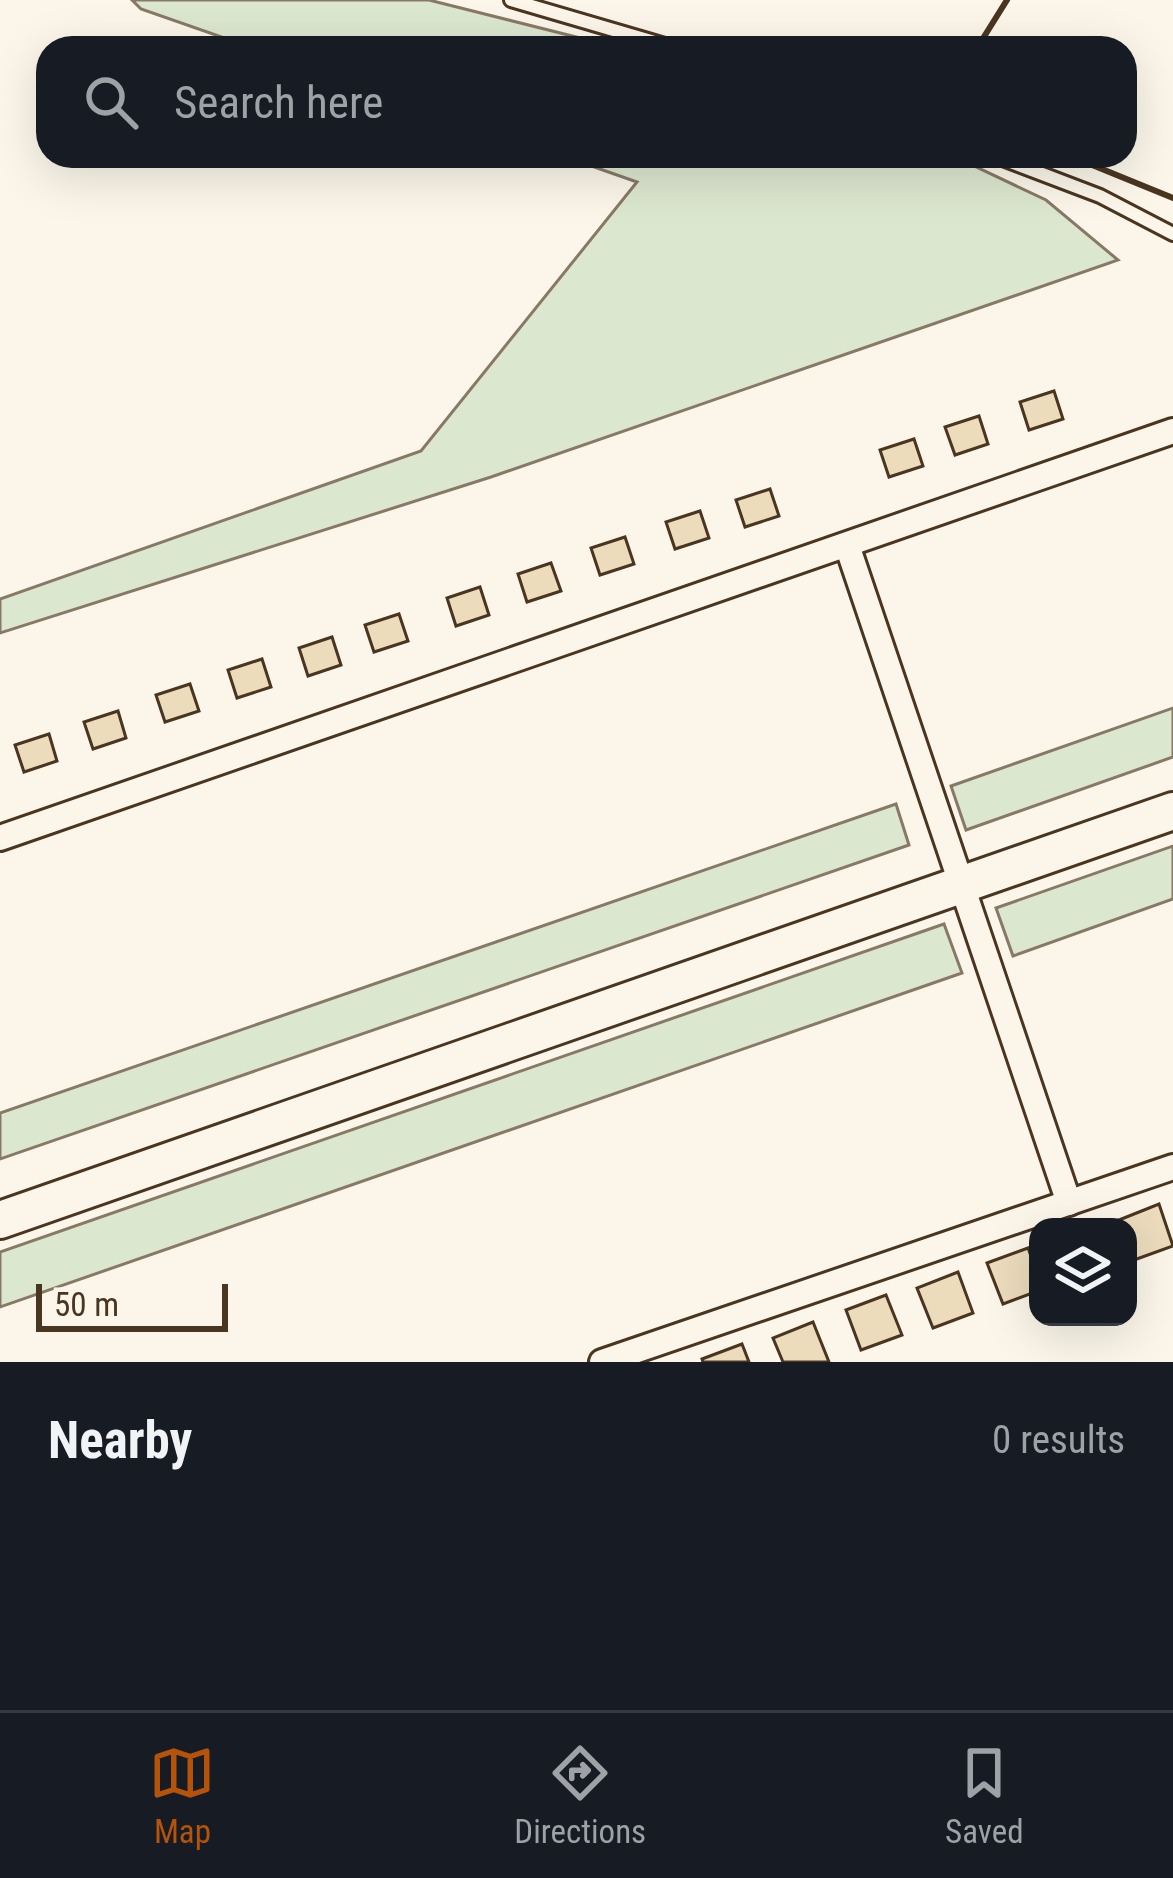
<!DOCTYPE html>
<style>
:root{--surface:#171b24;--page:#20242c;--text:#f1f3f6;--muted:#9ea1a6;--line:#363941;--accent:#b45309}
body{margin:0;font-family:"Roboto Condensed",sans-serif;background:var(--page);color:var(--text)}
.controls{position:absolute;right:36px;bottom:36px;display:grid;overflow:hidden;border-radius:24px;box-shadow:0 12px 48px #0002}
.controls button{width:108px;height:108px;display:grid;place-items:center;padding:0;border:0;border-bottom:3px solid var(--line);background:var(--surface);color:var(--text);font:60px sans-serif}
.scale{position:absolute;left:36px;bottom:30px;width:192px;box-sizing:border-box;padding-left:12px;border:6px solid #4a3520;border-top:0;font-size:33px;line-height:42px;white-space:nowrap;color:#4a3520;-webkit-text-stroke:9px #fbf6e9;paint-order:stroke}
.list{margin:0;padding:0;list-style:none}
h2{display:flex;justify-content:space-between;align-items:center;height:156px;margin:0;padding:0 48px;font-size:51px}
h2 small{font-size:39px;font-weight:400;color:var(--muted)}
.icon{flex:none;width:66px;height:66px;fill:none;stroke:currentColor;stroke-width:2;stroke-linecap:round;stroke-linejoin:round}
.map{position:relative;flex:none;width:1173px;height:1362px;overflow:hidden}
.search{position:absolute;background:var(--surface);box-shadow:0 12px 48px #0002;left:36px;right:36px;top:36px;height:132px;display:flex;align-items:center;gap:30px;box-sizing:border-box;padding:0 42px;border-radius:36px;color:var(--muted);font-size:45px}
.sheet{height:348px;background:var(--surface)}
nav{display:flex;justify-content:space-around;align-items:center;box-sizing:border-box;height:168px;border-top:3px solid var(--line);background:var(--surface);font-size:33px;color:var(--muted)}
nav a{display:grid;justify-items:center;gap:6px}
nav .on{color:var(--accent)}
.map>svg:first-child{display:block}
.green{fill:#dce7d0;stroke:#887966;stroke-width:3}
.building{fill:#ecdcbc;stroke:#4a3520;stroke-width:3}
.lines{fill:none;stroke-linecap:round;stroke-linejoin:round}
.lane-casing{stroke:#4a3520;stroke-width:18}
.street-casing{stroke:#4a3520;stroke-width:30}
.primary-casing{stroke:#4a3520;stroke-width:42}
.lane{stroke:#fbf6e9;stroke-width:12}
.street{stroke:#fbf6e9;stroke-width:24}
.primary{stroke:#fbf6e9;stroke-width:36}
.wall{stroke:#4a3520;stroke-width:6}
</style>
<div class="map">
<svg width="1173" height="1362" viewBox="0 0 1173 1362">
<rect width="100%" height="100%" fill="#fbf6e9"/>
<g class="green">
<path d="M132,0H429L620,48H253L141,9Z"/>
<path d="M563,156H953L1046,200L1118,260L491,477L0,633V599L421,451L637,182Z"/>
<path d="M1173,708V757L966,830L951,786Z"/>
<path d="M896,804L909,845L0,1159V1113Z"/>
<path d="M1173,846V899L1013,956L996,908Z"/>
<path d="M944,924L962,973L0,1307V1252Z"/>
</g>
<g class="building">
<path d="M1054,391L1063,419L1029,430L1020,402Z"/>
<path d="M979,416L988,444L955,455L945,427Z"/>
<path d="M914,439L923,466L889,477L880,450Z"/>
<path d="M770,489L779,516L745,527L736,500Z"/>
<path d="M700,511L709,538L675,549L666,522Z"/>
<path d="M625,537L634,564L600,575L591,548Z"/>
<path d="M551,563L561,591L527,602L518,574Z"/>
<path d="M480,587L489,615L456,626L447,598Z"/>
<path d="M399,614L408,641L374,652L365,625Z"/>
<path d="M332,637L341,665L308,676L299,648Z"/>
<path d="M262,659L271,687L237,698L228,670Z"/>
<path d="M190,684L199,711L165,722L156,695Z"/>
<path d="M118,711L126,738L93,749L84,722Z"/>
<path d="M49,734L57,761L24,772L15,745Z"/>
<path d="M1159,1204L1173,1246L1134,1260L1128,1244V1227H1121L1119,1220Z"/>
<path d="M1028,1248L1038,1275V1291L1003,1304L987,1263Z"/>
<path d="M958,1272L973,1313L933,1328L917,1288Z"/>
<path d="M886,1295L902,1335L861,1350L846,1310Z"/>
<path d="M813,1322L829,1362H783L773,1338Z"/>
<path d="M742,1344L749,1362H703L702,1359Z"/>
</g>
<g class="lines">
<defs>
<g id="lane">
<path d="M511,0L675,48"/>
<path d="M995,156L1100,196L1173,234"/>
</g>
<g id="street">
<path d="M847,545L1069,1203"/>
<path d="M0,838L1173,431"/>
<path d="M602,1362L1173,1167"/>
</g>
<path id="primary" d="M0,1220L1173,811"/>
</defs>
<use href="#lane" class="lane-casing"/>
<use href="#street" class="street-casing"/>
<use href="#primary" class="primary-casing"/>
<use href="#lane" class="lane"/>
<use href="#street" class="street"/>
<use href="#primary" class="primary"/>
<g class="wall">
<path d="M977,48L1007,0"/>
<path d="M1070,156L1173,198"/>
</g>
</g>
</svg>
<div class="controls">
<button><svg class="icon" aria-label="layers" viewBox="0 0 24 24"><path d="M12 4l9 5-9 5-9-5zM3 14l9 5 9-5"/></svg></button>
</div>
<div class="scale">50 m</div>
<div class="search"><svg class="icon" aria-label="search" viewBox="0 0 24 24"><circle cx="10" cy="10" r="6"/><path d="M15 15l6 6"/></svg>Search here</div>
</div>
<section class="sheet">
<h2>Nearby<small>0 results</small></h2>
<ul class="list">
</ul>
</section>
<nav>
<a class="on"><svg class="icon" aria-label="map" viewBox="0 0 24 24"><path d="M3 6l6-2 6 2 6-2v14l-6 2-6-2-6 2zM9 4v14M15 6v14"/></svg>Map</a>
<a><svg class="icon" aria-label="directions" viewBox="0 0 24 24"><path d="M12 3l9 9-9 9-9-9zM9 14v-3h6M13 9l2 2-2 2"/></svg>Directions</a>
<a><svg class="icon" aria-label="saved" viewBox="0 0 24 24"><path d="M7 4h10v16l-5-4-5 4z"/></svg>Saved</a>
</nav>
